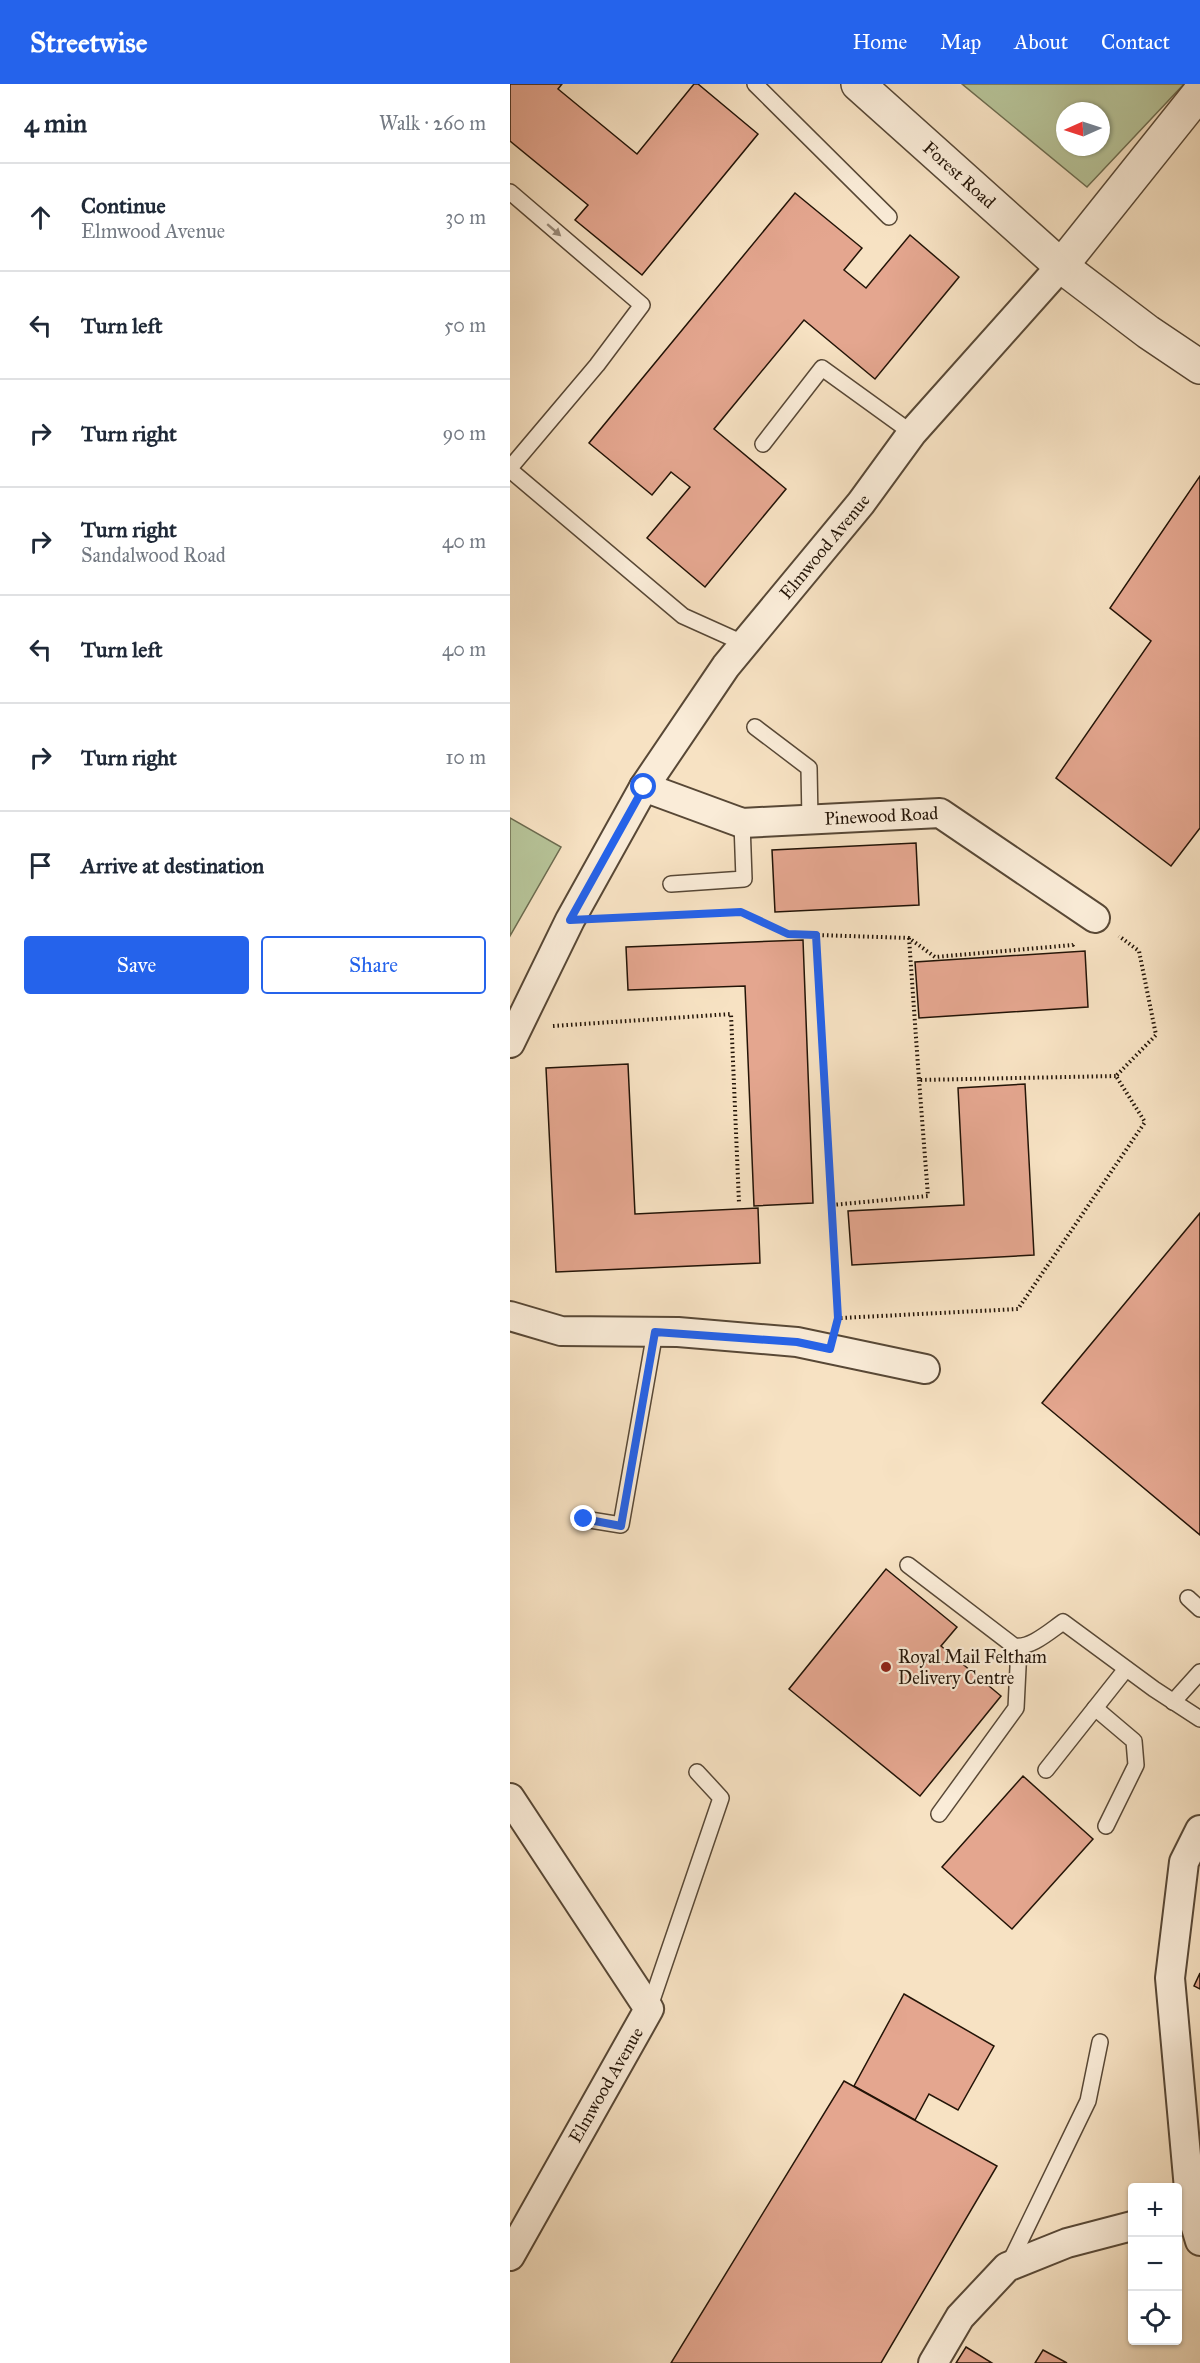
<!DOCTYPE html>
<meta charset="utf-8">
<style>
:root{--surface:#fff;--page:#f6f6f7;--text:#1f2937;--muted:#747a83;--line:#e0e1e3;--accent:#2563eb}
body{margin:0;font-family:"IM FELL Great Primer",serif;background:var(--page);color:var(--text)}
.controls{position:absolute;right:18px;bottom:18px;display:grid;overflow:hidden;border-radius:6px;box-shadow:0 2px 4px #0004}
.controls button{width:54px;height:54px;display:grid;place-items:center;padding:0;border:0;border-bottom:2px solid var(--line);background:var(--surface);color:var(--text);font:30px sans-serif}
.compass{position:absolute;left:546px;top:18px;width:54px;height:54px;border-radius:50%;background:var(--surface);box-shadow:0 2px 4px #0004;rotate:267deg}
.stop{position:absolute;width:18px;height:18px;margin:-14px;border:4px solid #2563eb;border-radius:50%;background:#fff}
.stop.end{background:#2563eb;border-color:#fff;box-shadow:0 2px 6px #0008}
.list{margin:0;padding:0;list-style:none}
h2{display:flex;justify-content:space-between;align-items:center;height:78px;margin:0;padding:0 24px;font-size:26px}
h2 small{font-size:20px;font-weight:400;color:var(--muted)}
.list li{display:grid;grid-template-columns:39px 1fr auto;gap:18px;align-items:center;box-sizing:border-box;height:108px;padding:0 24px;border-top:2px solid var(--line)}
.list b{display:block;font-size:22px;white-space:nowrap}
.list p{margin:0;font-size:20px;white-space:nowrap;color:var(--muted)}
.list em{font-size:20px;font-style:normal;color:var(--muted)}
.actions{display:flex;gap:12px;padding:18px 24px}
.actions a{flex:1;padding:14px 0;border:2px solid var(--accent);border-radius:6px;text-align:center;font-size:21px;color:var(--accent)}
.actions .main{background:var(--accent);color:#fff}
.icon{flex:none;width:33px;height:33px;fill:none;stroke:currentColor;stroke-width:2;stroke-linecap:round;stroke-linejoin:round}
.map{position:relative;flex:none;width:690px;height:2279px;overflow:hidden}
header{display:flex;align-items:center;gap:36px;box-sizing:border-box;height:84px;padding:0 30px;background:var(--accent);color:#fff}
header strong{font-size:28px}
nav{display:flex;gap:33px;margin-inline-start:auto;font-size:21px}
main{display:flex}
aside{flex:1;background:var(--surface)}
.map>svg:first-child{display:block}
.green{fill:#b7c499;stroke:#6d6c50;stroke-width:1.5;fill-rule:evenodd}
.building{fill:#e4a68f;stroke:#231407;stroke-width:1.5}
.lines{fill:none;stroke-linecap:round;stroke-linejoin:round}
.service-casing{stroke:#584836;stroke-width:18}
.minor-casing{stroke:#584836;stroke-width:32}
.tertiary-casing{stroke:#584836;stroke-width:36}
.path{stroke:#231407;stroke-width:4;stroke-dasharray:1.5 3;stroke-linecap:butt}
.service{stroke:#faecd8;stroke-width:15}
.minor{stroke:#faecd8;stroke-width:28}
.tertiary{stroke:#faecd8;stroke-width:33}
.oneway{fill:#998b7a}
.route{stroke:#2563eb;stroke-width:8}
.poi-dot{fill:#8f2418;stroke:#faecd8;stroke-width:2}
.labels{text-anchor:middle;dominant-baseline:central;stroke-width:4.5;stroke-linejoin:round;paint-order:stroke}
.street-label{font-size:18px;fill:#231407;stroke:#faecd8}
.poi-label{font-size:18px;fill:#231407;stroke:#faecd8;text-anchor:start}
</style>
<header>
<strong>Streetwise</strong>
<nav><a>Home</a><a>Map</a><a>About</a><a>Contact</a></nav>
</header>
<main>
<aside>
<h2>4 min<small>Walk · 260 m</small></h2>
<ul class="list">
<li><svg class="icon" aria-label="ahead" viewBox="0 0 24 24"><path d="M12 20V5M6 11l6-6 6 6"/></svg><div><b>Continue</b><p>Elmwood Avenue</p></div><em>30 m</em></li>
<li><svg class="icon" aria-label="left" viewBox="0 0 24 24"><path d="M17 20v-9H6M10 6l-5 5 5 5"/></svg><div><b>Turn left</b></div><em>50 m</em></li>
<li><svg class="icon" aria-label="right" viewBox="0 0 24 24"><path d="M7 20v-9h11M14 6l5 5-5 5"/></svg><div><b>Turn right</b></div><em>90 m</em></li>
<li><svg class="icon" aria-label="right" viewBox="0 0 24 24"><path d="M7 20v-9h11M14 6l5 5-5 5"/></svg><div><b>Turn right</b><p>Sandalwood Road</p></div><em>40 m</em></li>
<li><svg class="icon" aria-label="left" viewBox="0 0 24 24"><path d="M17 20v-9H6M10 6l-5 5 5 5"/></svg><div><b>Turn left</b></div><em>40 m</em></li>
<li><svg class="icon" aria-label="right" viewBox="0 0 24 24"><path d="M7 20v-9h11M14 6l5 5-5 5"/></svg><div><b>Turn right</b></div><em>10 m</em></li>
<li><svg class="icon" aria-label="arrive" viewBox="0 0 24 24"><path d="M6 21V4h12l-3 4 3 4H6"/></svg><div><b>Arrive at destination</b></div></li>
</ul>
<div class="actions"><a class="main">Save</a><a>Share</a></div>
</aside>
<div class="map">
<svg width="690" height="2279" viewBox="0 0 690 2279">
<rect width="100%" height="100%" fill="#f7e2c3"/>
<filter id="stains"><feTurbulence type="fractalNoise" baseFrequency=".00333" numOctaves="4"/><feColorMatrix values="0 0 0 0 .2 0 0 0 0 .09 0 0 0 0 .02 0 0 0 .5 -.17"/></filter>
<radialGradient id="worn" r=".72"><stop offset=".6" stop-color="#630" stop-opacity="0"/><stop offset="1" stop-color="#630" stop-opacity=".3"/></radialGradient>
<g class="green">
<path d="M452,0H674L577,103ZM555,27H591V63H555Z"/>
<path d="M0,734L51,763L0,852Z"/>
</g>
<g class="building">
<path d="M0,0H52L48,5L127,70L184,0H188L248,50L132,191L65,136L78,121L0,57Z"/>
<path d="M285,109L352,164L334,186L356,204L400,151L449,193L365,295L294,236L204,345L276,405L195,503L137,454L180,403L161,388L142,411L79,359Z"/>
<path d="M690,392V744L661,782L546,694L641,557L600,524Z"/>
<path d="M406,759L409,821L265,828L262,766Z"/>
<path d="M293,856L303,1119L244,1122L235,902L118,906L116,863Z"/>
<path d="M575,867L578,923L409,934L405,878Z"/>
<path d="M118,980L125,1130L248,1124L250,1179L46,1188L36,984Z"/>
<path d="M515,1000L524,1171L342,1181L338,1127L454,1121L448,1004Z"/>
<path d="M690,1129V1451L532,1319Z"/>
<path d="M376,1485L447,1543L431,1562L491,1612L410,1712L279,1605Z"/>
<path d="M513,1692L583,1755L502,1845L432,1783Z"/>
<path d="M690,1889V1905L684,1902Z"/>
<path d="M394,1910L484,1962L448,2026L419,2010L405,2036L344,2002Z"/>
<path d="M334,1997L487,2082L371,2279H161Z"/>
<path d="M456,2263L482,2279H446Z"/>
<path d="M533,2266L557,2279H525Z"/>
</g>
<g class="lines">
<defs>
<g id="service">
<path d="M245,0L379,133"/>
<path d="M0,108L132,221L87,281L0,384"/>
<path d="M253,360L312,284L402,349"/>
<path d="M0,386L173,532L233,559"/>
<path d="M245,643L299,684L300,736"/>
<path d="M161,800L234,795L232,739"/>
<path d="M74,1435L111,1441L145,1248"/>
<path d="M398,1481L504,1562C520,1565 540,1547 553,1538L644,1605L690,1635"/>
<path d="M678,1514L690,1525"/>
<path d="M663,1618L690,1588"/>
<path d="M585,1624L624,1657L626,1681L596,1742"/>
<path d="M536,1686L616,1585"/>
<path d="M429,1730L506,1624L509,1563"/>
<path d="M139,1925L211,1714L187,1688"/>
<path d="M499,2180L578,2017L590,1958"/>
</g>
<g id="minor">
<path id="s1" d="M134,703L232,739L430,729L585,834"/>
<path id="s2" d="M0,959L60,836L134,703L216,582L351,419L402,349L551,182"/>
<path d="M0,1232L51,1247L168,1248L287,1258L415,1285"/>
<path d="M0,1714L139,1925L0,2172"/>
<path d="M690,1746L674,1778L660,1894L681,2127L690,2157"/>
<path d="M423,2279L450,2233L497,2183L557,2159L622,2142"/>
</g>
<g id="tertiary">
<path id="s3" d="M348,0L551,182L638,248L690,283"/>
<path d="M551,182L690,8"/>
</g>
</defs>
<use href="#service" class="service-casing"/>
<use href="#minor" class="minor-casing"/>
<use href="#tertiary" class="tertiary-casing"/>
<g class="path">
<path d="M97,834L231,828L278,850L399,854L425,873L563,861L565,858"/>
<path d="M306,851L328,1234"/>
<path d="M399,854L409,996L606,992"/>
<path d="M43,942L221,930L229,1119"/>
<path d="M322,1121L418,1112L409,996"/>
<path d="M331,1234L508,1225L635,1038L606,992L646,951L629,867L609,852"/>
</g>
<use href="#service" class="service"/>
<use href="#minor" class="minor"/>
<use href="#tertiary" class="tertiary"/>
</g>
<defs><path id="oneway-solid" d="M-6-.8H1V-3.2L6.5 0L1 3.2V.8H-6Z" transform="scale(1.5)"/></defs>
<use class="oneway" href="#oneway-solid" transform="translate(44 146) rotate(41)"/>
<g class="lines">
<path class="route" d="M74,1435L111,1442L145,1248L287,1258L320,1265L328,1234L306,851L278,850L231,828L60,836L134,703"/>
</g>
<circle class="poi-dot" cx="376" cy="1583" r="6"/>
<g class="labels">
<g class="street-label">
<text stroke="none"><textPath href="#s3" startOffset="136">Forest Road</textPath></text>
<text stroke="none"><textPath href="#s2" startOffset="590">Elmwood Avenue</textPath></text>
<text stroke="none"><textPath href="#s1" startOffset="244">Pinewood Road</textPath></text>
<text transform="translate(96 2001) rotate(-60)">Elmwood Avenue</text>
</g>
<g class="poi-label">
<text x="388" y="1573">Royal Mail Feltham<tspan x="388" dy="21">Delivery Centre</tspan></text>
</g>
</g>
<rect width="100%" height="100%" filter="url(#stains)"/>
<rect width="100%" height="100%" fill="url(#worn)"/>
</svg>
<div class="controls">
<button>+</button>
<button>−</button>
<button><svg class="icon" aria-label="locate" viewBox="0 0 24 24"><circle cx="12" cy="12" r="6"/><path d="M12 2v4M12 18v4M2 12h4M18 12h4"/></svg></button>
</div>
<svg class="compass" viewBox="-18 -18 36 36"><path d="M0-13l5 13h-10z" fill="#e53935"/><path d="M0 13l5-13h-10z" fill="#747a83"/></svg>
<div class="stop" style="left:134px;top:703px"></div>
<div class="stop end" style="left:74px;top:1435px"></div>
</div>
</main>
